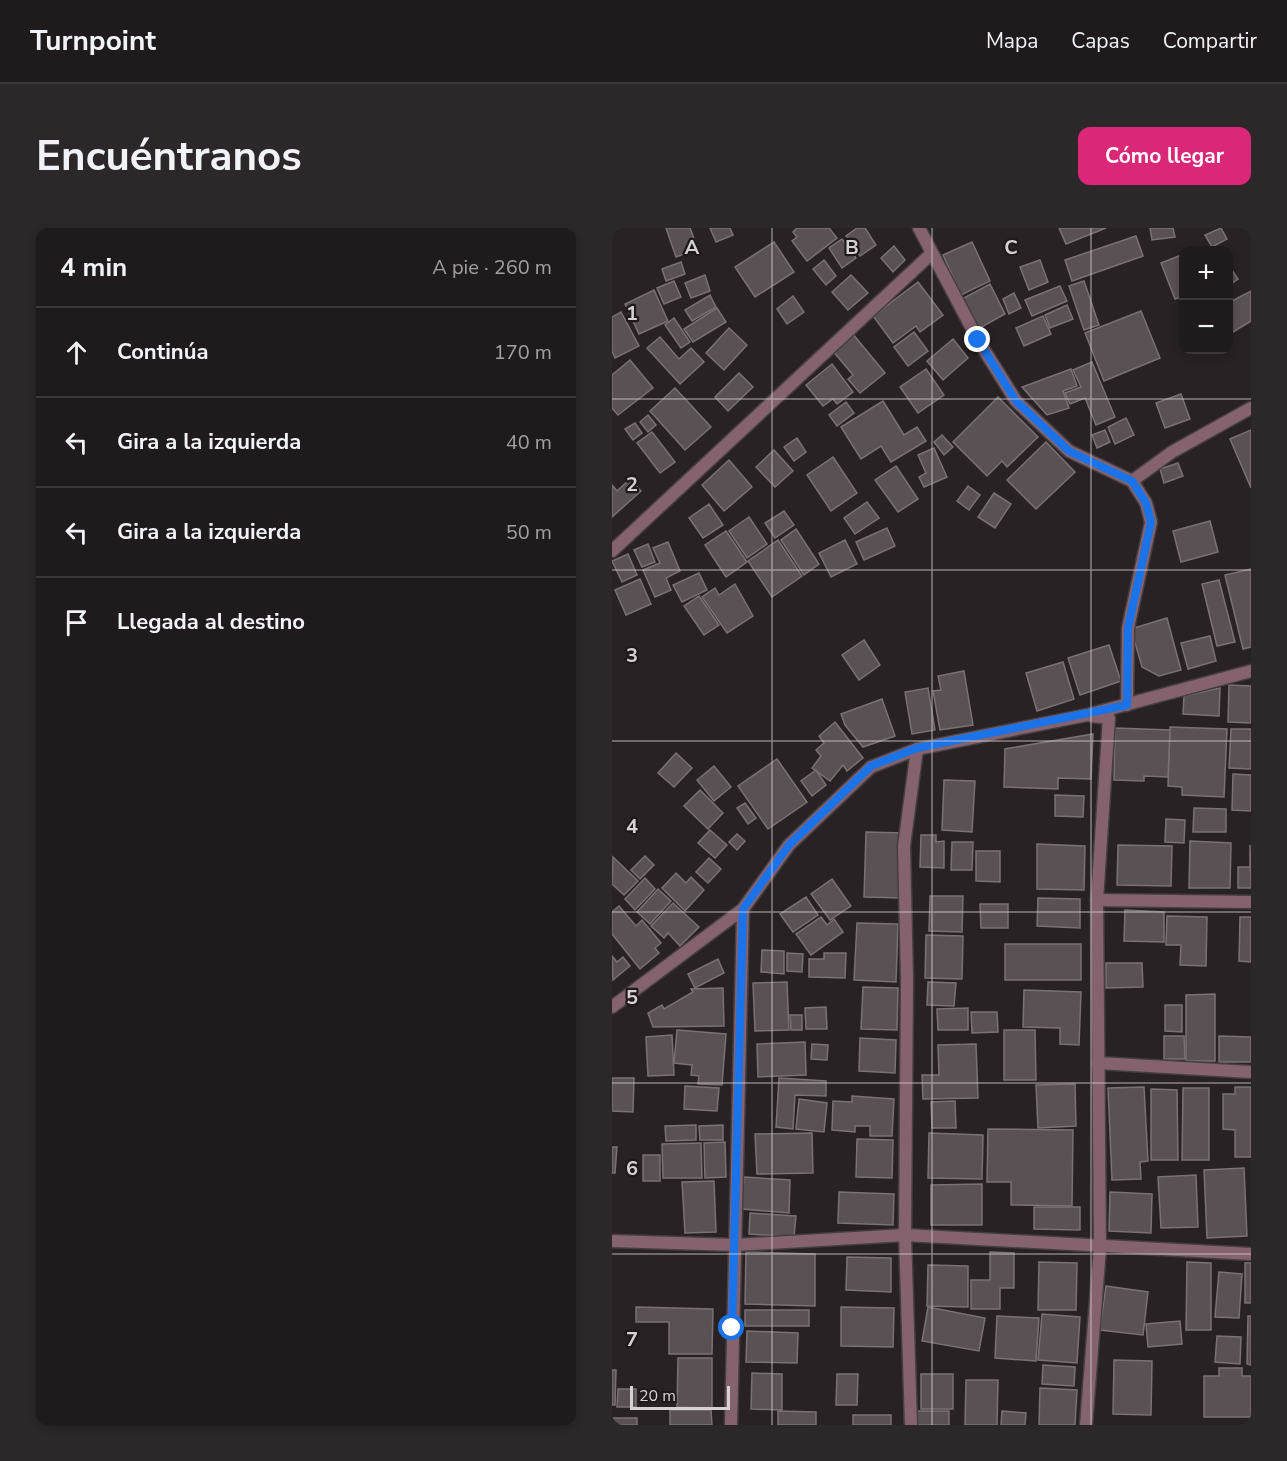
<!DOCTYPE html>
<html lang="es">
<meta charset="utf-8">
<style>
:root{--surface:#1f1a1b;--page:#2c2728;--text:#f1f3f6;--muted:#a1a1a3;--line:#3c383a;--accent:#db2777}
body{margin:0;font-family:"Nunito Sans",sans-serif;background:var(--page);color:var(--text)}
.controls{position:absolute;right:18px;top:18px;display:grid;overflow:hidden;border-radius:12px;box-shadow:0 3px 9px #0003}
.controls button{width:54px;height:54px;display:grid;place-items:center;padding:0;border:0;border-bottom:2px solid var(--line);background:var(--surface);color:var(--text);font:30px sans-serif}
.scale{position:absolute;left:18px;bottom:15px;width:100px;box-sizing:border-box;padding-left:6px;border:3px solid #d6d1d2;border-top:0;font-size:16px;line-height:21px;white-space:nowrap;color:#d6d1d2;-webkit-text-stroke:4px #1f191b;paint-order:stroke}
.stop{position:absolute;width:18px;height:18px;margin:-14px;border:4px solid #1a73e8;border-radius:50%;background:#fff}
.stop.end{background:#1a73e8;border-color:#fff;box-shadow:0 2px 6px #0008}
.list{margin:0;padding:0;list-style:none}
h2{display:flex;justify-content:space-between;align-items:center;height:78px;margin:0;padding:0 24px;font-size:26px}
h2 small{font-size:20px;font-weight:400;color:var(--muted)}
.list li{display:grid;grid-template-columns:39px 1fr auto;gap:18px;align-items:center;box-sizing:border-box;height:90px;padding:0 24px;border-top:2px solid var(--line)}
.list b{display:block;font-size:22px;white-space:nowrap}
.list em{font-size:20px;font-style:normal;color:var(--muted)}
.icon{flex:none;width:33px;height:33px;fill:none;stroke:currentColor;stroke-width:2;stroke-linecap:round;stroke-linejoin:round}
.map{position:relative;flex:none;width:639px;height:1197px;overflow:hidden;border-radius:12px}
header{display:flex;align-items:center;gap:36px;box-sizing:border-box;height:84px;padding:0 30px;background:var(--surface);border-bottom:2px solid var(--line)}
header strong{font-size:28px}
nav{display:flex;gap:33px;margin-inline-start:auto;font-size:21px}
.intro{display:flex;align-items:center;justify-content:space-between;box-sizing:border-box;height:144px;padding:0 36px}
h1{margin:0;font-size:42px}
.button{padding:15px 27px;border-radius:12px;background:var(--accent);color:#fff;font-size:21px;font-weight:700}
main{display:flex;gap:36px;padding:0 36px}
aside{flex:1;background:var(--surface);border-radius:12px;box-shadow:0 3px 9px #0003}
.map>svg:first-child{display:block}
.building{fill:#595153;stroke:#7a7174;stroke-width:1.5}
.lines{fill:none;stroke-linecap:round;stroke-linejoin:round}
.street-casing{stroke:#453e40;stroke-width:15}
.street{stroke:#84626e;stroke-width:12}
.route{stroke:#1a73e8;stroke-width:8}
.grid{fill:none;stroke:#d6d1d2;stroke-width:1.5;stroke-opacity:0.55}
.grid-label{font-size:20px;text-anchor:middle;font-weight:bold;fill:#d6d1d2;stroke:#1f191b;stroke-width:4.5;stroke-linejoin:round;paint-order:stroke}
</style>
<header>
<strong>Turnpoint</strong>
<nav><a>Mapa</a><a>Capas</a><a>Compartir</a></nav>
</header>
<div class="intro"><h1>Encuéntranos</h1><a class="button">Cómo llegar</a></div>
<main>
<aside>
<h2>4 min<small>A pie · 260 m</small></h2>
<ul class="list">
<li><svg class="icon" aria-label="ahead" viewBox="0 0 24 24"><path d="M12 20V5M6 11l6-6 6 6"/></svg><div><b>Continúa</b></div><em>170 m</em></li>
<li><svg class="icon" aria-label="left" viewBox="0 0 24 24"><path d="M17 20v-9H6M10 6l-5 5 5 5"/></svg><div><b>Gira a la izquierda</b></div><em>40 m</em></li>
<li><svg class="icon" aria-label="left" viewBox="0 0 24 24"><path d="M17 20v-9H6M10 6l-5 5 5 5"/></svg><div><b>Gira a la izquierda</b></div><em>50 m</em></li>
<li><svg class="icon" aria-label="arrive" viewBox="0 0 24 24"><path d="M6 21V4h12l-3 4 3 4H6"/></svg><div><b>Llegada al destino</b></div></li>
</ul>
</aside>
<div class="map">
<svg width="639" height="1197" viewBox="0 0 639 1197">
<rect width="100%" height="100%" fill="#292224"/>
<g class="building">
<path d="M54,0H78L86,21L64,29Z"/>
<path d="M98,0H118L121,7L104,14Z"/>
<path d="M185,0H217L225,10L195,33L180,13L185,9L181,4Z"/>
<path d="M245,0H253L264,17L248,28L234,8Z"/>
<path d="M447,0H494L454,16Z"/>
<path d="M538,0H561L563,9L540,12Z"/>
<path d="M609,0L615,11L600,19L593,7Z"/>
<path d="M524,8L531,28L460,53L453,32Z"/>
<path d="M230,11L244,30L230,40L217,20Z"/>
<path d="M162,14L182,44L143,69L123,39Z"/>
<path d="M360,14L378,53L349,67L331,27Z"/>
<path d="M282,18L293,32L281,44L269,30Z"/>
<path d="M572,26V68L563,71L549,35Z"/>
<path d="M212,32L224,48L214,57L201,41Z"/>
<path d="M428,32L436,54L417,62L408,39Z"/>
<path d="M69,34L73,46L54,53L50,41Z"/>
<path d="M616,36L626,51L616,58Z"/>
<path d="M93,47L98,63L79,70L73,55Z"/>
<path d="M239,47L256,65L236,82L220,64Z"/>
<path d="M62,53L69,69L52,76L45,60Z"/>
<path d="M472,53L487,97L472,102L457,58Z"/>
<path d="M306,54L331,87L308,104L304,98L281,115L261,88Z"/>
<path d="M378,56L393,86L366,101L350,71Z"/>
<path d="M448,58L455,73L420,88L413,72Z"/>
<path d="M42,62L56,93L27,106L13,76Z"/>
<path d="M639,63V93L621,104L616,97V75Z"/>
<path d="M402,65L409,80L397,86L391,71Z"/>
<path d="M98,67L104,79L80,93L73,82Z"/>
<path d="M181,68L192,84L175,96L165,81Z"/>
<path d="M455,77L461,91L438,100L433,87Z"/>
<path d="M105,80L114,94L81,114L72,101Z"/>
<path d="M529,83L548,130L492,153L473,105Z"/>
<path d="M9,84L27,118L3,130L0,123V89Z"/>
<path d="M431,88L439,106L412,118L404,100Z"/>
<path d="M62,90L78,114L69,120L53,97Z"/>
<path d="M117,100L135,117L112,142L94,125Z"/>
<path d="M302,104L316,123L296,138L282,119Z"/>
<path d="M240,105L273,145L248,165L236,151L241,147L220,122Z"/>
<path d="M48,109L67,131L79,120L92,134L68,156L35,120Z"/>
<path d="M341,111L356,130L331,152L315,133Z"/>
<path d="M18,132L41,160L6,187L0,180V147Z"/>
<path d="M480,134L503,189L484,197L473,170L458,176L453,165L469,159L461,142Z"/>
<path d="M220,136L241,164L225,176L221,171L211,178L194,157Z"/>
<path d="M314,141L332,167L306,185L288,159Z"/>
<path d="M459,141L465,158L451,163L457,180L435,187L410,159Z"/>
<path d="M127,145L141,159L116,183L103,169Z"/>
<path d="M63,160L99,199L73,222L38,183Z"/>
<path d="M569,166L578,191L553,200L544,175Z"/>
<path d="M386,169L426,209L395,239L390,233L375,248L341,214Z"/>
<path d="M271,173L292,207L305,199L314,213L279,234L269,218L249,231L229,199Z"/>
<path d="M234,174L242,185L225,198L217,187Z"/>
<path d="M36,187L44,197L36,204L28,194Z"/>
<path d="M514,190L522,207L503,216L496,199Z"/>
<path d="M23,195L30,205L21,212L13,201Z"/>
<path d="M493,202L498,214L485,220L480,207Z"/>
<path d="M639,202V260L618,211Z"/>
<path d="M40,204L63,234L48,245L25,215Z"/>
<path d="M330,207L341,219L332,227L322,214Z"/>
<path d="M185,210L194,224L182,233L172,219Z"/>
<path d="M434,214L463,244L424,281L395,252Z"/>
<path d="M322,220L335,249L312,259L307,249L314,245L306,227Z"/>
<path d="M162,222L181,243L163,259L144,239Z"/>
<path d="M221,229L245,265L219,283L195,247Z"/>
<path d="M117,232L140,259L112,283L90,257Z"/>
<path d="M566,235L571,248L552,255L548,241Z"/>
<path d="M284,238L306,271L286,284L263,252Z"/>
<path d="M18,251L29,263L0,289V257L5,263Z"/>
<path d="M356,258L368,267L357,282L345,273Z"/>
<path d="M382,265L399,276L383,300L366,289Z"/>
<path d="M255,274L267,290L243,306L232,290Z"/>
<path d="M97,276L111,297L91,310L77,290Z"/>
<path d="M172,283L182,297L163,310L153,295Z"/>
<path d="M137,289L155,316L135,330L117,303Z"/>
<path d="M598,293L606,324L569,334L561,303Z"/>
<path d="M275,300L283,318L252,332L244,314Z"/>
<path d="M184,301L207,336L192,347L169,312Z"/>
<path d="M114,303L135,334L114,349L93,317Z"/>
<path d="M166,312L190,348L160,369L136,333Z"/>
<path d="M233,312L245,336L219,349L207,325Z"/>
<path d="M56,314L68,343L54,350L59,362L43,369L31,342L48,335L41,320Z"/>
<path d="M36,316L43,334L30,339L22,322Z"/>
<path d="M16,326L25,347L10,354L0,333Z"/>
<path d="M639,341V419L631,421L613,347Z"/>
<path d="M87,345L95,362L70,374L61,357Z"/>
<path d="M28,351L39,376L14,387L3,362Z"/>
<path d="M607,352L623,414L605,418L590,356Z"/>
<path d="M123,356L141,388L115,405L90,369L103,360L107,367Z"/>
<path d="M87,368L107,397L92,407L72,378Z"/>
<path d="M555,390L569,442L547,448L530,439L519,401Z"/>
<path d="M598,408L604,433L576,441L569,415Z"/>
<path d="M252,412L268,437L247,452L230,427Z"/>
<path d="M497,417L509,453L468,467L456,430Z"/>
<path d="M451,434L462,471L425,483L414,445Z"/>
<path d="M352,443L361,497L328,502L321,463L329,462L326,448Z"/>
<path d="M617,457L639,458V495L616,494Z"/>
<path d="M316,460L323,502L300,506L293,464Z"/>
<path d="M608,460L607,488L571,486L572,468Z"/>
<path d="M270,471L283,508L251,519L233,497L229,486Z"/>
<path d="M223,494L251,530L235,543L231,537L218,553L200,540L209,528L204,522L212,515L207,508Z"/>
<path d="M558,499L615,501L612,569L570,567V559L556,558Z"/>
<path d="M503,500L558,502L556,549L532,548V553L502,552Z"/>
<path d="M619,501H639V541L617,540Z"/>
<path d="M481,506L479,551L446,550V561L392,559L393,521Z"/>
<path d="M64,525L80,540L62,559L46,545Z"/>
<path d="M165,531L195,574L156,601L126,558Z"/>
<path d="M102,538L119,559L102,573L85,552Z"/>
<path d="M204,542L214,557L200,568L189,553Z"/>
<path d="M621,546L639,547V583L620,582Z"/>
<path d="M332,552L363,553L360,604L330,602Z"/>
<path d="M88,562L111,585L96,601L72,578Z"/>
<path d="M443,567L472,568L471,589L443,588Z"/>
<path d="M133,575L144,590L136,596L125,580Z"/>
<path d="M582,580L614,581V604H581Z"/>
<path d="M554,591L573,592L572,615L553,614Z"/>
<path d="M98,602L115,617L103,630L86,615Z"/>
<path d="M254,604L292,605L290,670L252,669Z"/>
<path d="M125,606L133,613L125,622L117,614Z"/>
<path d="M309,607H324V614L332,613V640L308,639Z"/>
<path d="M578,613L619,615L618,660H577Z"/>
<path d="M340,614H361L360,642H339Z"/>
<path d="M425,616L473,618L472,662L425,661Z"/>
<path d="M506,617L560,618L559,658L505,657Z"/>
<path d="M638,617L639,660H626V639H638Z"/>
<path d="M364,623H388V654L364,653Z"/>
<path d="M33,628L42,637L28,651L19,642Z"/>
<path d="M1,629L26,653L12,667L0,656Z"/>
<path d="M97,630L109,641L96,655L84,644Z"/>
<path d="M64,645L74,655L79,649L92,662L73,683L50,660Z"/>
<path d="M33,650L43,661L23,682L13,671Z"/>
<path d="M220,651L239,678L218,692L199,666Z"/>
<path d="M46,661L59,673L38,696L25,684Z"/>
<path d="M318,668H351L350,704L317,703Z"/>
<path d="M194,669L206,687L181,704L168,686Z"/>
<path d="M426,670L468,671V700L425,698Z"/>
<path d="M61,675L87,699L68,718L56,705L52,710L39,698Z"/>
<path d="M368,676H396V700H369Z"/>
<path d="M7,678L24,698L30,692L49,715L43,720L47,725L28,741L0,706V684Z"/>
<path d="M513,682L552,684V714L512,713Z"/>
<path d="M555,688L595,689L594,738L568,737L569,717H554Z"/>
<path d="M209,689L215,697L222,691L231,704L199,727L184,706Z"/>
<path d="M628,689H639V734L627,733Z"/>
<path d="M245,695L286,696L284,754L242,752Z"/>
<path d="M314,707L351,708L350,751L313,750Z"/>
<rect x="393" y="716" width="76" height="36"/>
<path d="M150,722L172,723V746L149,744Z"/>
<path d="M175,725L191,726L190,744L175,743Z"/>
<path d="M212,725H234L233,750L197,749V731H212Z"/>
<path d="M0,728L5,734L11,729L18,738L1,752Z"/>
<path d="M106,731L112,745L83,760L76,746Z"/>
<path d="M494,735H530L531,759L494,760Z"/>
<path d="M175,754L177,802L143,803L141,755Z"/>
<path d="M316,754L344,755L342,778L315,777Z"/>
<path d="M251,759L286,760L285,802L249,801Z"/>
<path d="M111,760L112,798L41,799L36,785L50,777L52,781L81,764L79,761Z"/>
<path d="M412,762L469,764L467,817L448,816V800L411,799Z"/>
<path d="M603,766V833H574V767Z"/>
<path d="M553,777H570V804L553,803Z"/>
<path d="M214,779L215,801H194L193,780Z"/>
<path d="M356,780V802H326L325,781Z"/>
<path d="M359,784H385L386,804L360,805Z"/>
<path d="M178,787H190V802H179Z"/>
<path d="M65,802L114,806L110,857L86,856L87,848L79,847L80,837L62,835Z"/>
<path d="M392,802H423L424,852H392Z"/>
<path d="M60,807L62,847L36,848L34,809Z"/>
<path d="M552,808H572L573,831H552Z"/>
<path d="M607,808L639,809V834H607Z"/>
<path d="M248,810L284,812L283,845L247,843Z"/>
<path d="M193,814L194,847L146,849L145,816Z"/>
<path d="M200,816L216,817L215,832L199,831Z"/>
<path d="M364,816L366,870L311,871L310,847H327L326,817Z"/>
<path d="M0,850H22L21,884L0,883Z"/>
<path d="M167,850L214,853V868L183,867L181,901L164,899Z"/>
<path d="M463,856L464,898L426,900L424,857Z"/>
<path d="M73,858L107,860L105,883L72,881Z"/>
<path d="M532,859L536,933L528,934L529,951L500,952L496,860Z"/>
<path d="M623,859H639V929H623V902L611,901V866H623Z"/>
<path d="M571,860H597V932H570Z"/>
<path d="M539,861L565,862L566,932H539Z"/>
<path d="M240,868L282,871L280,908H258V898H243V904L220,902L221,873L240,874Z"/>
<path d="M187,871L215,875L212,904L184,901Z"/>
<path d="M343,873L344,900H320L319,874Z"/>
<path d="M84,897V912L54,913L53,898Z"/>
<path d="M111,897V912H88L87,898Z"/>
<path d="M376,901L461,902L460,978L399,977V954H375Z"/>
<path d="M200,905L201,945L145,946L143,906Z"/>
<path d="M317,905L371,907L370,951L316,950Z"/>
<path d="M245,911L281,912L280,950L244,949Z"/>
<path d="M113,914L114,949L93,950L92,915Z"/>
<path d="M89,915L90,950H51L50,916Z"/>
<path d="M0,919H5L3,945H0Z"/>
<rect x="31" y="927" width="17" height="26"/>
<path d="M632,940L635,1008L595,1010L592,942Z"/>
<path d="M584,947L586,999L549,1000L546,949Z"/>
<path d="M132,949L178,952L177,985L130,981Z"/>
<path d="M102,953L104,1004L73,1005L70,954Z"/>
<path d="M370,956V997H319V957Z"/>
<path d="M227,964L282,966L281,997L226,995Z"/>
<path d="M498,964L540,966L539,1005L497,1003Z"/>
<path d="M422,979H468V1002L422,1001Z"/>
<path d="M138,985L184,988L182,1009L137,1006Z"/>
<path d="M134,1024L203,1026V1078L133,1076Z"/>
<path d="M378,1024L402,1025V1060H388V1081H359V1052H378Z"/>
<path d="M235,1029L279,1030V1064L234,1062Z"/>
<path d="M427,1034L465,1035L464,1082H426Z"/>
<path d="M575,1034L599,1035V1102H574Z"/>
<rect x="633" y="1035" width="6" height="40"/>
<path d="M316,1037L356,1038V1079L315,1078Z"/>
<path d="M607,1044L630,1046L627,1090L603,1089Z"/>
<path d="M494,1058L536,1064L531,1107L488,1102Z"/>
<path d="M24,1079L101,1081L100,1126H57V1094H24Z"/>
<path d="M229,1079L282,1080L281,1119L229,1118Z"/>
<path d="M316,1079L373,1090L367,1123L310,1113Z"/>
<rect x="133" y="1082" width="64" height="16"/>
<path d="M430,1086L468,1089L465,1135L426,1132Z"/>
<path d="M385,1088L427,1090L424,1133L383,1130Z"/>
<path d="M636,1088H639V1137L635,1136Z"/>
<path d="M568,1093L570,1116L536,1119L534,1096Z"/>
<path d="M135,1103L186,1105L185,1135L134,1134Z"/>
<path d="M605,1108L629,1109L628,1136L603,1134Z"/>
<path d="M66,1130H100V1180L65,1179Z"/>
<path d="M502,1132L540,1133L539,1187L501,1186Z"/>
<path d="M431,1137L463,1139L462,1158L430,1156Z"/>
<path d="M607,1140H630V1148H639V1189H592V1148H607Z"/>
<path d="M0,1142H4L3,1177H0Z"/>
<path d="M140,1145L170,1146V1182L139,1181Z"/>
<path d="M225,1146H246L245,1177H224Z"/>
<rect x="309" y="1146" width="32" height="35"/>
<path d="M354,1152H386L385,1197H353Z"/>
<path d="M428,1160L465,1162L463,1197H427Z"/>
<path d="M6,1161H24V1179H5Z"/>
<path d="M58,1182H99L100,1197H58Z"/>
<path d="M166,1183L204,1184V1197H166Z"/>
<rect x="305" y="1183" width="32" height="14"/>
<path d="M390,1183L414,1185L413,1197H389Z"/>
<rect x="241" y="1187" width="38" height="10"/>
<rect x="0" y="1190" width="25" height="7"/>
</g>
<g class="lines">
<defs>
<g id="street">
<path d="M307,0L366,112L404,173L457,223L520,253L534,275L539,294L516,400L515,477"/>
<path d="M520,253L560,224L639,180"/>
<path d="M0,323L319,26"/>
<path d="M485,672L639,674"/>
<path d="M0,779L131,681L177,617L259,539L305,521L475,487L639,443"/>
<path d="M486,835L639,844"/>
<path d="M0,1013L124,1017L293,1007L639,1026"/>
<path d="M119,1197L131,681"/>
<path d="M299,1197L293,1007L295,752L292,618L305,521"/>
<path d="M474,1197L488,1020L485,672L497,490L480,488"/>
</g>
</defs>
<use href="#street" class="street-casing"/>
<use href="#street" class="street"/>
</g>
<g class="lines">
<path class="route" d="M120,1100L131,681L177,617L259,538L305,520L515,477L516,400L539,294L534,275L520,253L457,223L404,173L366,112"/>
</g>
<path class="grid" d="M160,0V1197M320,0V1197M479,0V1197M0,171H639M0,342H639M0,513H639M0,684H639M0,855H639M0,1026H639"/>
<g class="grid-label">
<text x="80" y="26">A</text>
<text x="240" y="26">B</text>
<text x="399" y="26">C</text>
<text x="20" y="92">1</text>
<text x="20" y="263">2</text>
<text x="20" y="434">3</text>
<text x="20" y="605">4</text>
<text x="20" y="776">5</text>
<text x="20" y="947">6</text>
<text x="20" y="1118">7</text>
</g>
</svg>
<div class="controls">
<button>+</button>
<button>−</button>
</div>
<div class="scale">20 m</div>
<div class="stop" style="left:120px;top:1100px"></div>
<div class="stop end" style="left:366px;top:112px"></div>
</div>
</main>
